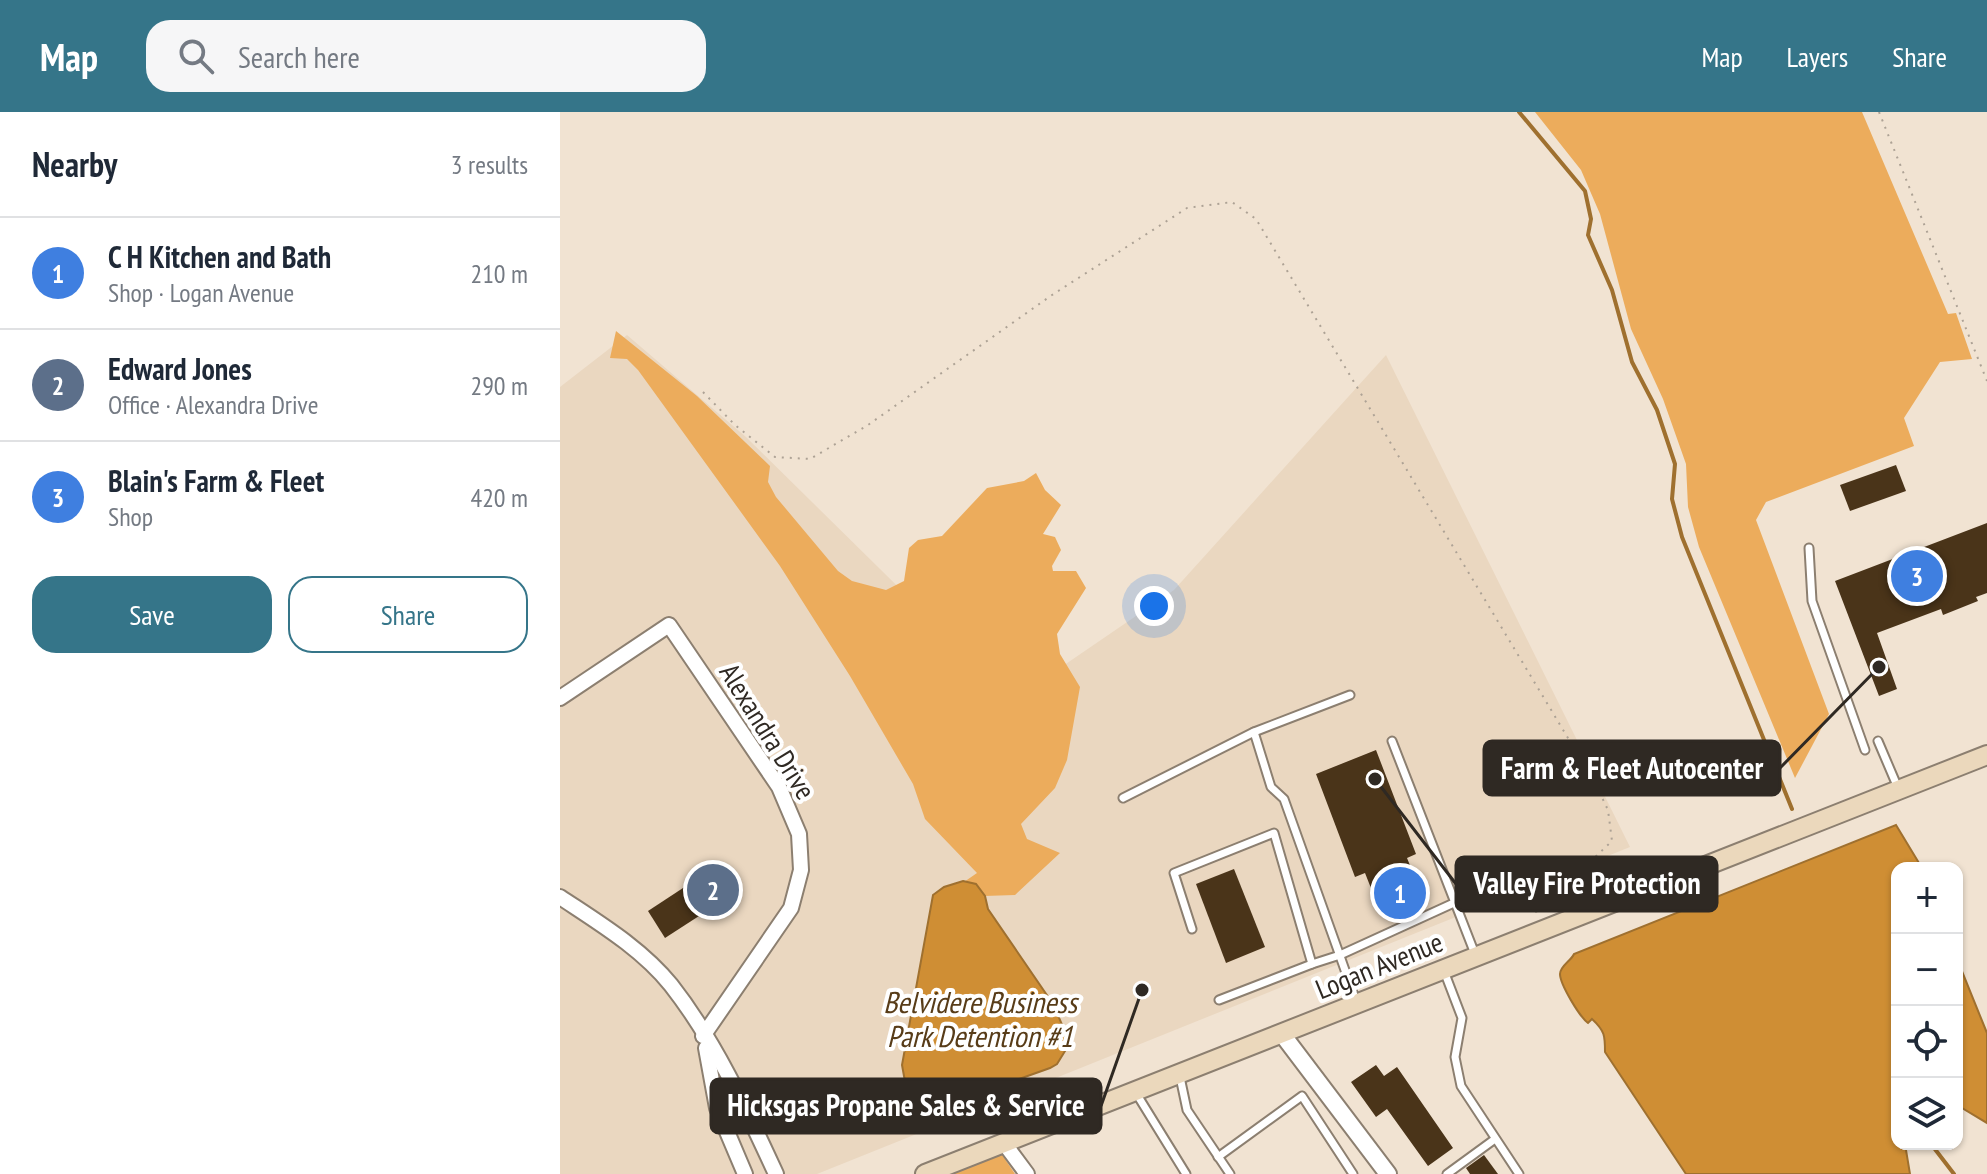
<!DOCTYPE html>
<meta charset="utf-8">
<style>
:root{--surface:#fff;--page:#f6f6f7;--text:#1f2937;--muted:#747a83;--line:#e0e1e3;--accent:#357589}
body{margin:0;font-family:"PT Sans Narrow",sans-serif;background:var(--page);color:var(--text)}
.controls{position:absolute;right:24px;bottom:24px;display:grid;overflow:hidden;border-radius:16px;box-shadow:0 2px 6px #0004}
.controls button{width:72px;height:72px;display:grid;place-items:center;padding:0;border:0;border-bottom:2px solid var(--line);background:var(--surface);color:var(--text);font:40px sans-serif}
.you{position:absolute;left:594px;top:494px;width:28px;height:28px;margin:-20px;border:6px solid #fff;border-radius:50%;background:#1a73e8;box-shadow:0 0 0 12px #1a73e833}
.badge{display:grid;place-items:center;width:52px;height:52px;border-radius:50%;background:var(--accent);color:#fff;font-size:26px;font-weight:700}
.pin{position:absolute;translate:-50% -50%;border:4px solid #fff;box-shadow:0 2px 8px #0006}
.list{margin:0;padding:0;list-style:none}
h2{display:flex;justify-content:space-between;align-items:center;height:104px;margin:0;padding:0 32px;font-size:34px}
h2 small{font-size:26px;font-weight:400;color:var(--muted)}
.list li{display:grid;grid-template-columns:52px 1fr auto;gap:24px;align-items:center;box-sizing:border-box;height:112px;padding:0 32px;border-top:2px solid var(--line)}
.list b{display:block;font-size:30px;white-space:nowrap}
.list p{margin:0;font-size:26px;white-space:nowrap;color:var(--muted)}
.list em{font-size:26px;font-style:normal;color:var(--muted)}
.actions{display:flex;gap:16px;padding:24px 32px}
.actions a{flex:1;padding:18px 0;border:2px solid var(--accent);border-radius:24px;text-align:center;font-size:28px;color:var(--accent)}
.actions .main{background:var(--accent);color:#fff}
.icon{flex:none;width:44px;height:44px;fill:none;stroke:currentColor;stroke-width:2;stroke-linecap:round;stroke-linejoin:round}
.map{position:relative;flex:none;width:1427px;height:1062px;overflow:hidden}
header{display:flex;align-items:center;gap:48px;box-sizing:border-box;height:112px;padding:0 40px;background:var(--accent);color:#fff}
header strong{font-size:38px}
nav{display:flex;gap:44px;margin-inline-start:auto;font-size:28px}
.search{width:560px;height:72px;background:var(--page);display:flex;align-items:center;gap:20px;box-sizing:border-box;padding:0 28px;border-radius:24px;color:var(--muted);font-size:30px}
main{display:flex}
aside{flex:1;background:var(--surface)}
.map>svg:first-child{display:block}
.built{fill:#ead7c0}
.green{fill:#ecac5c}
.water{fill:#cf8e34;stroke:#9f702f;stroke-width:2}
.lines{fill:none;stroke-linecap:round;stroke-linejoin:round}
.stream{stroke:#9f702f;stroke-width:4}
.building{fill:#4a3419}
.service-casing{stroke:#8c7f70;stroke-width:11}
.minor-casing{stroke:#8c7f70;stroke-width:18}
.tertiary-casing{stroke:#8c7f70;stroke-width:20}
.secondary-casing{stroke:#8c7f70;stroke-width:22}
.path{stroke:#ada295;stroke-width:2;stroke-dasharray:2 6;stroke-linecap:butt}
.service{stroke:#fff;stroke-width:7}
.minor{stroke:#fff;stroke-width:14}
.tertiary{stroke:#fff;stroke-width:16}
.secondary{stroke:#ebd8bc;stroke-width:18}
.labels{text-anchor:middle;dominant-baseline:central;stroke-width:8;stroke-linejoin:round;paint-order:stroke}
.street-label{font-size:28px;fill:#2f2923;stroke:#fff}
.water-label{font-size:30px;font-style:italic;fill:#583c18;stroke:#fff}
.leader{fill:none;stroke:#2f2923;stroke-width:3}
.callout-dot{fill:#2f2923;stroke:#fff;stroke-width:3}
.callout{fill:#2f2923;stroke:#2f2923;stroke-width:3}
.callout-label{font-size:30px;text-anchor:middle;font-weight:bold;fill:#fff}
</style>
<header>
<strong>Map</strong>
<div class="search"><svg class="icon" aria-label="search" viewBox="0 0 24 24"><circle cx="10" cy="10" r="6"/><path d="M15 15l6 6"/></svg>Search here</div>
<nav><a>Map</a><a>Layers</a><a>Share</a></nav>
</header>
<main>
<aside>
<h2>Nearby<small>3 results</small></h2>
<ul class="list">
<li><span class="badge" style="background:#3f7fe0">1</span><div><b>C H Kitchen and Bath</b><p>Shop · Logan Avenue</p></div><em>210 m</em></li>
<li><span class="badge" style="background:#5c6f8a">2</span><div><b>Edward Jones</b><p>Office · Alexandra Drive</p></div><em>290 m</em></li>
<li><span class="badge" style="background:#3f7fe0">3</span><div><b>Blain's Farm &amp; Fleet</b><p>Shop</p></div><em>420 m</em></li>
</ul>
<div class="actions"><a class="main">Save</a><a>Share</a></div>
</aside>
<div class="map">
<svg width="1427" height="1062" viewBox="0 0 1427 1062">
<rect width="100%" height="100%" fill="#f1e3d2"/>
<path class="built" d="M67,223L186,325L453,588L614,478L826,243L1070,735L257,1062H0V275Z"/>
<g class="green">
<path d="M975,0H1302L1388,202L1396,201L1412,247L1380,250L1344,306L1354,334L1206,390L1196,408L1269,602L1235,666L1139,435L1128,395L1126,352L1103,287L1071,217L1040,102L1021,58Z"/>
<path d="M56,219L137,284L210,354L208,370L216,385L278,459L292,469L326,478L344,469L349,436L358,428L382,424L427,376L464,369L476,361L485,378L501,393L483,422L495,425L501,438L492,454L493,459H516L526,476L497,522L500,542L520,575L507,648L495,676L461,712L467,727L500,741L455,783L424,784L404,770L417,761L365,707L353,672L290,564L220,454L78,258L67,247L50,246Z"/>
<path d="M441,1041L455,1062H390Z"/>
</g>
<g class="water">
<path d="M1336,713L1362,756H1337V1032H1345L1350,1062H1126L1045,940C1045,924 1045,919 1032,907L1028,911C1019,904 1000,872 1000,862C1000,854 1011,849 1014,842Z"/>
<path d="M403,769L416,772L425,784L428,797L493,892L510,931L497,952L490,956L392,991L361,996L346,975L342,953L373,783L384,775Z"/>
<path d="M1397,847L1427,921V1011L1397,993Z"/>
</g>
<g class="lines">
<g class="stream">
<path d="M959,0L1025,79L1031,107L1028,123L1052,178L1072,250L1097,298L1115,352L1112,387L1122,425L1232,697"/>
<path d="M1371,1032L1394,1062"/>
</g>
</g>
<g class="building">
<path d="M1336,353L1346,379L1290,399L1280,373Z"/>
<path d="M1427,411V481L1416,485L1418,489L1383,503L1381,497L1317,521L1337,577L1319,584L1275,469Z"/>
<path d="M816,638L856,742L847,746L864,788L822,804L805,761L795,765L756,662Z"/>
<path d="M155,755L173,782L105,826L88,799Z"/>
<path d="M674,757L705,835L666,851L636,772Z"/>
<path d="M816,953L824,964L837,955L893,1036L868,1054L827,997L816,1005L791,970Z"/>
<path d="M924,1043L938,1062H910L906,1056Z"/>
</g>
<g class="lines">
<defs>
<g id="service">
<path d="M1249,436L1252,489L1305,638"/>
<path d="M694,620L711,675L724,687L796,889"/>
<path d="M832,629L915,842"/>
<path d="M1318,629L1338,676"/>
<path d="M563,686L694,620L790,583"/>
<path d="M632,817L614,761L714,721L752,852L780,843L896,790"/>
<path d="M884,859L902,906L895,945L901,974L959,1062"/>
<path d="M659,888L752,852"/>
<path d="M620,965L627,998L670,1062"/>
<path d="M576,981L626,1062"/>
<path d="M658,1045L742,984L793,1062"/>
<path d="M887,1062L935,1027"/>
</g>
<g id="minor">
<path d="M0,586L109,513L219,675L239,722L241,758L231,796L143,924"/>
<path d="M0,785C39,811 81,836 111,873C155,929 186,997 216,1062"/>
<path d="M146,936L157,996L185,1062"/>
<path d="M444,1031L467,1062"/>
</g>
<path id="tertiary" d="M722,922L828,1062"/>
<path id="secondary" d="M365,1062L1427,643"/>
</defs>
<use href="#service" class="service-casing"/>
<use href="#minor" class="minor-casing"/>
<use href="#tertiary" class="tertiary-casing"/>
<use href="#secondary" class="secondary-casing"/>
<g class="path">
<path d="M1319,0L1427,269"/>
<path d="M143,280L175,313L215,345L250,347L308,313L492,183L627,96L672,90L696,107L1035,671L1048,698L1052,729L1032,748L961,773L979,805"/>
</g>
<use href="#service" class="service"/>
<use href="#minor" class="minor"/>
<use href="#tertiary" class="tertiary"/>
<use href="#secondary" class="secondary"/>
</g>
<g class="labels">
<g class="street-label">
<text transform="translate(208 619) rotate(58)">Alexandra Drive</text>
<text transform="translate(819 853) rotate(-22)">Logan Avenue</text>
</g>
<g class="water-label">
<text x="420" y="889">Belvidere Business<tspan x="420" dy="34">Park Detention #1</tspan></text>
</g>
</g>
<path class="leader" d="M1319 555L1220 656M815 667L896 772M582 878L541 994"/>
<g class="callout-dot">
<circle cx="1319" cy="555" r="8"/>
<circle cx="815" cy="667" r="8"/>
<circle cx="582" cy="878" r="8"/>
</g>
<g class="callout">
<rect x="924" y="629" width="296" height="54" rx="8"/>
<rect x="896" y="745" width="261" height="54" rx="8"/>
<rect x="151" y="967" width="390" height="54" rx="8"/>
</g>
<g class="callout-label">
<text x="1072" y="667">Farm &amp; Fleet Autocenter</text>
<text x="1027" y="782">Valley Fire Protection</text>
<text x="346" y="1004">Hicksgas Propane Sales &amp; Service</text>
</g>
</svg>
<div class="controls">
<button>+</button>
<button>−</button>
<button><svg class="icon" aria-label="locate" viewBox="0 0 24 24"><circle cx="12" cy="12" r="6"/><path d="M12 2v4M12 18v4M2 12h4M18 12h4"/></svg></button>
<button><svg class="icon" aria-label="layers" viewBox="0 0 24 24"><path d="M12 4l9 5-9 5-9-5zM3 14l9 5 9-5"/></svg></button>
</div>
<div class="you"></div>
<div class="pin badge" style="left:840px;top:781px;background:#3f7fe0">1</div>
<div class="pin badge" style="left:153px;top:778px;background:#5c6f8a">2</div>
<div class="pin badge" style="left:1357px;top:464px;background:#3f7fe0">3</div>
</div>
</main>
